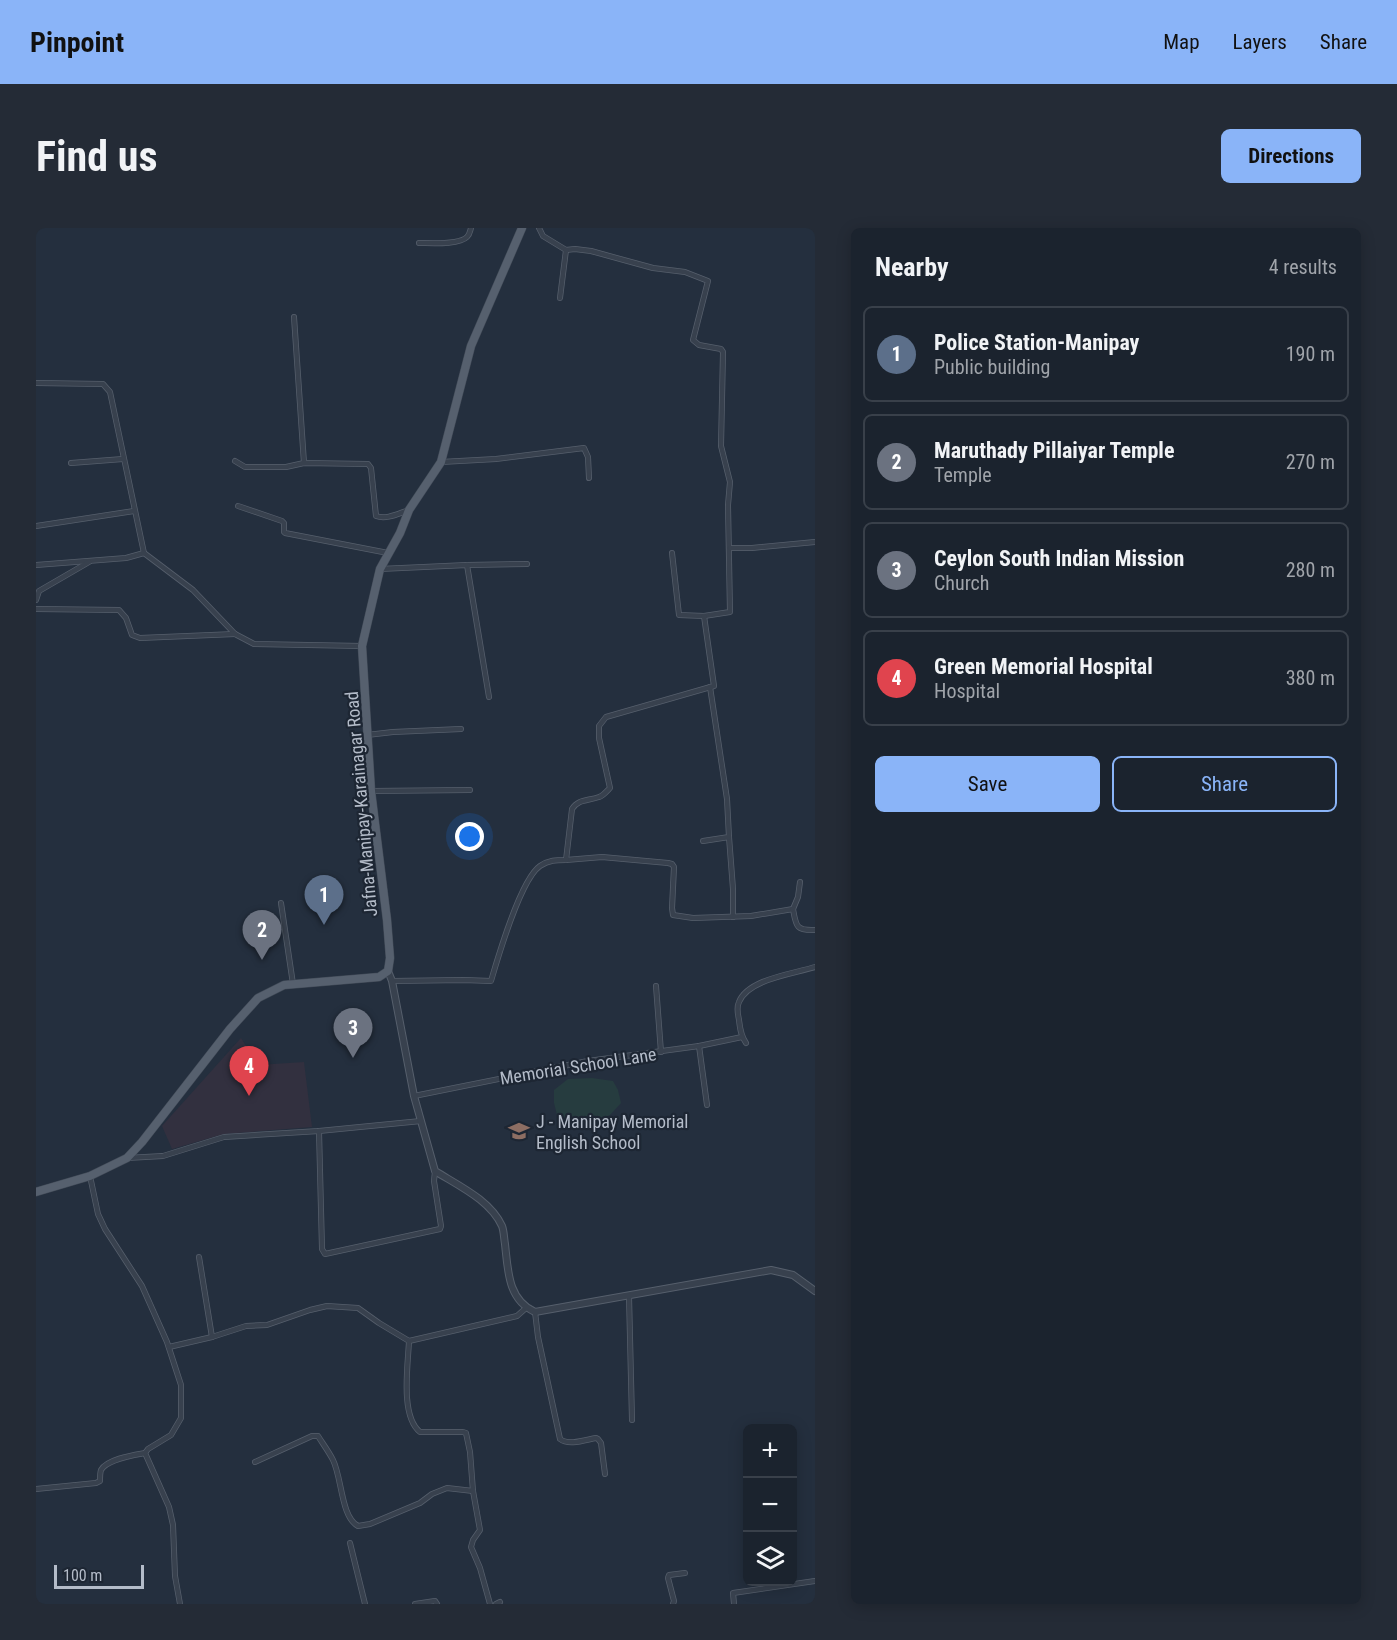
<!DOCTYPE html>
<meta charset="utf-8">
<style>
:root{--surface:#1b232e;--page:#242b36;--text:#f1f3f6;--muted:#a0a4aa;--line:#39404a;--accent:#8ab4f8}
body{margin:0;font-family:"Roboto Condensed",sans-serif;background:var(--page);color:var(--text)}
.controls{position:absolute;right:18px;bottom:18px;display:grid;overflow:hidden;border-radius:9px;box-shadow:0 3px 15px #0003}
.controls button{width:54px;height:54px;display:grid;place-items:center;padding:0;border:0;border-bottom:2px solid var(--line);background:var(--surface);color:var(--text);font:30px sans-serif}
.scale{position:absolute;left:18px;bottom:15px;width:90px;box-sizing:border-box;padding-left:6px;border:3px solid #b4bcc9;border-top:0;font-size:16px;line-height:21px;white-space:nowrap;color:#b4bcc9;-webkit-text-stroke:4px #1d2633;paint-order:stroke}
.you{position:absolute;left:434px;top:609px;width:21px;height:21px;margin:-15px;border:4px solid #fff;border-radius:50%;background:#1a73e8;box-shadow:0 0 0 9px #1a73e833}
.badge{display:grid;place-items:center;width:39px;height:39px;border-radius:50%;background:var(--accent);color:#fff;font-size:20px;font-weight:700}
.pin{position:absolute;translate:-50% -50px;filter:drop-shadow(0 2px 3px #0008)}
.pin::after{content:'';position:absolute;top:32px;width:21px;height:18px;background:inherit;clip-path:polygon(0 0,100% 0,50% 100%)}
.list{margin:0;padding:0;list-style:none}
h2{display:flex;justify-content:space-between;align-items:center;height:78px;margin:0;padding:0 24px;font-size:26px}
h2 small{font-size:20px;font-weight:400;color:var(--muted)}
.list li{display:grid;grid-template-columns:39px 1fr auto;gap:18px;align-items:center;box-sizing:border-box;height:96px;margin:0 12px 12px;padding:0 12px;border:2px solid var(--line);border-radius:9px}
.list b{display:block;font-size:22px;white-space:nowrap}
.list p{margin:0;font-size:20px;white-space:nowrap;color:var(--muted)}
.list em{font-size:20px;font-style:normal;color:var(--muted)}
.actions{display:flex;gap:12px;padding:18px 24px}
.actions a{flex:1;padding:14px 0;border:2px solid var(--accent);border-radius:9px;text-align:center;font-size:21px;color:var(--accent)}
.actions .main{background:var(--accent);color:#111}
.icon{flex:none;width:33px;height:33px;fill:none;stroke:currentColor;stroke-width:2;stroke-linecap:round;stroke-linejoin:round}
.map{position:relative;flex:none;width:779px;height:1376px;overflow:hidden;border-radius:9px}
header{display:flex;align-items:center;gap:36px;box-sizing:border-box;height:84px;padding:0 30px;background:var(--accent);color:#111}
header strong{font-size:28px}
nav{display:flex;gap:33px;margin-inline-start:auto;font-size:21px}
.intro{display:flex;align-items:center;justify-content:space-between;box-sizing:border-box;height:144px;padding:0 36px}
h1{margin:0;font-size:42px}
.button{padding:15px 27px;border-radius:9px;background:var(--accent);color:#111;font-size:21px;font-weight:700}
main{display:flex;gap:36px;padding:0 36px}
aside{flex:1;background:var(--surface);border-radius:9px;box-shadow:0 3px 15px #0003}
.map>svg:first-child{display:block}
.medical{fill:#32303f}
.garden{fill:#263c3f}
.lines{fill:none;stroke-linecap:round;stroke-linejoin:round}
.minor-casing{stroke:#565f6c;stroke-width:6}
.tertiary-casing{stroke:#565f6c;stroke-width:8}
.primary-casing{stroke:#414a57;stroke-width:9}
.minor{stroke:#38414e;stroke-width:4.5}
.tertiary{stroke:#38414e;stroke-width:6}
.primary{stroke:#56606e;stroke-width:8}
.labels{text-anchor:middle;dominant-baseline:central;stroke-width:4.5;stroke-linejoin:round;paint-order:stroke}
.street-label{font-size:18px;fill:#b4bcc9;stroke:#1d2633}
.poi-label{font-size:18px;fill:#b4bcc9;stroke:#1d2633;text-anchor:start}
</style>
<header>
<strong>Pinpoint</strong>
<nav><a>Map</a><a>Layers</a><a>Share</a></nav>
</header>
<div class="intro"><h1>Find us</h1><a class="button">Directions</a></div>
<main>
<div class="map">
<svg width="779" height="1376" viewBox="0 0 779 1376">
<rect width="100%" height="100%" fill="#242f3e"/>
<path class="medical" d="M205,810L222,837L268,834L276,899L188,906L136,921L126,898Z"/>
<path class="garden" d="M556,850L577,853L582,862L585,875L574,887L546,898L530,896L521,887L518,875V862L532,851Z"/>
<g class="lines">
<defs>
<g id="minor">
<path d="M503,0L507,8L530,22L539,21L555,23L617,40L649,44L672,53L657,112L663,117L685,121L687,124L685,218L694,254L692,277L694,384L668,388L643,387L636,325"/>
<path d="M383,15C395,15 423,17 431,9C434,6 434,3 435,0"/>
<path d="M524,70L530,22"/>
<path d="M258,89L268,235"/>
<path d="M0,155L67,156L74,164L108,325L157,362L199,406L218,416L326,418"/>
<path d="M199,233L209,239H250L268,235L332,236L335,240L340,288C351,292 363,285 373,282"/>
<path d="M405,234L460,231L548,220L552,229L553,250"/>
<path d="M35,235L87,231"/>
<path d="M202,278L246,293L248,295V304L249,305L352,325"/>
<path d="M0,298L98,283"/>
<path d="M694,320H716L779,314"/>
<path d="M0,337L90,330L108,325"/>
<path d="M431,337L491,336"/>
<path d="M344,341L431,337L453,469"/>
<path d="M0,372L3,363L53,334"/>
<path d="M0,381L83,382L90,390L96,407L104,410L199,406"/>
<path d="M331,507L357,504L425,501"/>
<path d="M335,563L434,562"/>
<path d="M693,609L697,661V689"/>
<path d="M667,613L693,609L691,571L674,459"/>
<path d="M530,632L566,629L632,635L636,636L638,639L636,680L637,687L657,690L715,688L757,681C760,698 760,703 779,702"/>
<path d="M245,675L257,756"/>
<path d="M757,681L762,669L764,654"/>
<path d="M356,753L428,752L455,753C462,729 485,651 504,638C513,632 520,632 530,632L536,581C542,571 552,573 563,569C567,568 571,563 574,560L563,510V498L570,489L678,458L668,388"/>
<path d="M620,758L625,824"/>
<path d="M710,815C705,808 704,801 703,792C702,786 700,780 703,774C712,751 757,746 779,739"/>
<path d="M663,818L671,877"/>
<path d="M378,868L552,833L663,818L706,809"/>
<path d="M283,903L286,1021L289,1026L404,1001L405,998L398,953L399,943"/>
<path d="M91,930L127,928L188,909L283,903L385,893"/>
<path d="M54,948L62,986L69,1001L106,1058L131,1114L145,1157V1190L135,1207L112,1221L109,1225L133,1279L137,1297L139,1348L144,1376"/>
<path d="M163,1029L176,1109"/>
<path d="M593,1068L596,1192"/>
<path d="M499,1084L502,1109L524,1211C533,1218 549,1212 560,1210L562,1211L565,1215L569,1246"/>
<path d="M133,1119L176,1109L210,1098L231,1097L274,1082L291,1078L322,1080L343,1095L373,1113"/>
<path d="M219,1234L276,1208H282C287,1216 293,1224 297,1232C306,1250 305,1289 322,1298L334,1296L384,1275L396,1266L411,1260L437,1263"/>
<path d="M0,1261L60,1255L64,1253C64,1249 64,1245 65,1242C71,1231 98,1227 109,1225"/>
<path d="M314,1315L329,1376"/>
<path d="M379,1376L399,1373L401,1376"/>
<path d="M454,1376L444,1340L435,1319L437,1312L444,1302L437,1263L434,1224L430,1205L427,1204H384C364,1188 372,1137 373,1113L481,1088L490,1080"/>
<path d="M460,1376L464,1374"/>
<path d="M637,1376L638,1373L632,1350L633,1347L649,1345"/>
<path d="M698,1376L697,1365L779,1353"/>
</g>
<path id="tertiary" d="M352,743L356,753L378,868L399,943C423,958 454,972 466,998C468,1003 468,1011 469,1016C472,1043 472,1072 499,1084L735,1042L757,1047L779,1063"/>
<path id="primary" d="M0,964L54,948L91,930L106,914L194,801L222,770L248,757L343,749L352,743L354,730L351,692L335,563L326,418L344,341L364,305L373,282L405,234L435,118L486,0"/>
</defs>
<use href="#minor" class="minor-casing"/>
<use href="#tertiary" class="tertiary-casing"/>
<use href="#primary" class="primary-casing"/>
<use href="#minor" class="minor"/>
<use href="#tertiary" class="tertiary"/>
<use href="#primary" class="primary"/>
</g>
<defs>
<symbol id="school-bare" viewBox="-9 -9 18 18"><path d="M0-5L7-2L0 1L-7-2ZM-4 1L0 2.5L4 1V4Q0 6-4 4Z" fill="#8d6e63" stroke="#1d2633" stroke-width="2.5" paint-order="stroke"/></symbol>
</defs>
<g fill-rule="evenodd">
<use href="#school-bare" x="468" y="888" width="30" height="30"/>
</g>
<g class="labels">
<g class="street-label">
<text transform="translate(325 576) rotate(-95)">Jafna-Manipay-Karainagar Road</text>
<text transform="translate(542 838) rotate(-9)">Memorial School Lane</text>
</g>
<g class="poi-label">
<text x="500" y="893">J - Manipay Memorial<tspan x="500" dy="21">English School</tspan></text>
</g>
</g>
</svg>
<div class="controls">
<button>+</button>
<button>−</button>
<button><svg class="icon" aria-label="layers" viewBox="0 0 24 24"><path d="M12 4l9 5-9 5-9-5zM3 14l9 5 9-5"/></svg></button>
</div>
<div class="scale">100 m</div>
<div class="you"></div>
<div class="pin badge" style="left:288px;top:697px;background:#5c6f8a">1</div>
<div class="pin badge" style="left:226px;top:732px;background:#6b7280">2</div>
<div class="pin badge" style="left:317px;top:830px;background:#6b7280">3</div>
<div class="pin badge" style="left:213px;top:868px;background:#e0444e">4</div>
</div>
<aside>
<h2>Nearby<small>4 results</small></h2>
<ul class="list">
<li><span class="badge" style="background:#5c6f8a">1</span><div><b>Police Station-Manipay</b><p>Public building</p></div><em>190 m</em></li>
<li><span class="badge" style="background:#6b7280">2</span><div><b>Maruthady Pillaiyar Temple</b><p>Temple</p></div><em>270 m</em></li>
<li><span class="badge" style="background:#6b7280">3</span><div><b>Ceylon South Indian Mission</b><p>Church</p></div><em>280 m</em></li>
<li><span class="badge" style="background:#e0444e">4</span><div><b>Green Memorial Hospital</b><p>Hospital</p></div><em>380 m</em></li>
</ul>
<div class="actions"><a class="main">Save</a><a>Share</a></div>
</aside>
</main>
